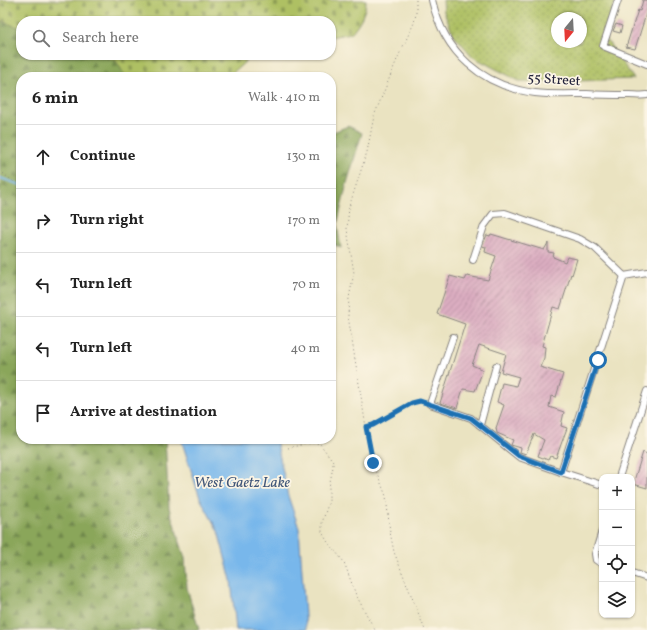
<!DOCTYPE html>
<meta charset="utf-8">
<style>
:root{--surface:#fff;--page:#f6f6f6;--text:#222;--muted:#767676;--line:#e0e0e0}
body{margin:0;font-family:Vollkorn,serif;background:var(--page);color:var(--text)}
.controls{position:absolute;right:12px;bottom:12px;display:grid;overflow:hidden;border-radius:8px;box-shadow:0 1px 3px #0004}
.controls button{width:36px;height:36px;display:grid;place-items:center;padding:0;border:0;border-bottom:1px solid var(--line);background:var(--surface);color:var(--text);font:20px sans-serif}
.compass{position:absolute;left:551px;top:12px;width:36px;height:36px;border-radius:50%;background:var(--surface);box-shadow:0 1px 3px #0004;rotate:198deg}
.stop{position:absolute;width:12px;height:12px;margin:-9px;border:3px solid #1f6fb2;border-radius:50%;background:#fff}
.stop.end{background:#1f6fb2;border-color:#fff;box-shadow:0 1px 4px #0008}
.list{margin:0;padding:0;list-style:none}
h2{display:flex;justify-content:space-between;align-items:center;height:52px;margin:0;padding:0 16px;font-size:17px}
h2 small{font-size:13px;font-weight:400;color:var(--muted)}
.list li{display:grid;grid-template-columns:26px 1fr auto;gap:12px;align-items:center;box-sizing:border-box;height:64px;padding:0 16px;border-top:1px solid var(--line)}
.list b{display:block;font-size:15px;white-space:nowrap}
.list em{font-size:13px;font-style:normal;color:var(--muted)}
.icon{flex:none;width:22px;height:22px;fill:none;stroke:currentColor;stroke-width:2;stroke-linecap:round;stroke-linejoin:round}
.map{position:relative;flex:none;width:647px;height:630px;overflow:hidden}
.search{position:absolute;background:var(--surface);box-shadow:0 1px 3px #0004;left:16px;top:16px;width:320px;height:44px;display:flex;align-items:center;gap:10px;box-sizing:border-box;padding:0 14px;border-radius:16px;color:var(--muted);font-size:15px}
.panel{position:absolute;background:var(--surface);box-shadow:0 1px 3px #0004;left:16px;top:72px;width:320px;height:372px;border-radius:16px}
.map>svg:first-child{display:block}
.forest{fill:url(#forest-firs);stroke:#56644a}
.cemetery{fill:url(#cemetery-stones);stroke:#687150}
.park{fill:url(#park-dots);stroke:#687150;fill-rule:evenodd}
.water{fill:#78b7eb;stroke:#4d6c93}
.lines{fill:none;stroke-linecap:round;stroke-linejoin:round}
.stream{stroke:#78b7eb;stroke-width:2}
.building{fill:url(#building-hatch)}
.minor-casing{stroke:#86827e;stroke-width:8}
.path{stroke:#86827e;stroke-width:1;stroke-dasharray:1 3;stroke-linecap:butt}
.minor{stroke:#fff;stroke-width:6}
.route{stroke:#1f6fb2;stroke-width:5}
.labels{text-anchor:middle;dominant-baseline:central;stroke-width:3.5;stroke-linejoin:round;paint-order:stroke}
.street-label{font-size:14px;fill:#22223b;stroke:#fcf5e5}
.water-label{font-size:15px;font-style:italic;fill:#405679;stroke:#fcf5e5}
</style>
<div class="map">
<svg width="647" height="630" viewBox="0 0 647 630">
<defs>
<pattern id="forest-firs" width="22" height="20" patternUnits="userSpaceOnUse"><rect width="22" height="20" fill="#8aa65a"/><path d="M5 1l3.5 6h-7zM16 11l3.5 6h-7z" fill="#70874c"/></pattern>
<pattern id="cemetery-stones" width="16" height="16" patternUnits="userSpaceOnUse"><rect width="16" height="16" fill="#aec064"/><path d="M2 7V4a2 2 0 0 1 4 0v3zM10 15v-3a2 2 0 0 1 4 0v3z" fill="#8d9c54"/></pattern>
<pattern id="park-dots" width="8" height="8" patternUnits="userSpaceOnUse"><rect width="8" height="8" fill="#aec064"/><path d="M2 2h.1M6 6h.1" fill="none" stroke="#8d9c54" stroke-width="1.8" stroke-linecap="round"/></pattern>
<pattern id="building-hatch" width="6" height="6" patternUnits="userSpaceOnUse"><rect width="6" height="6" fill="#dcadc1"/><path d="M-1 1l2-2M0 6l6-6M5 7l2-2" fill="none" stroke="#b28c9e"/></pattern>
</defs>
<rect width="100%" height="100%" fill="#fcf5e5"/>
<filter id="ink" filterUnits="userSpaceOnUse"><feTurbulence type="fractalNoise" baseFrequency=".025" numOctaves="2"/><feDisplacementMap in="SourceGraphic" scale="8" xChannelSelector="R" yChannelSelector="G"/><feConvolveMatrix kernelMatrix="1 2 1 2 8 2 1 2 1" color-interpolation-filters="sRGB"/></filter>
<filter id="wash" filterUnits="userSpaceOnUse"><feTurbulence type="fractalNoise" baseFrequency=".012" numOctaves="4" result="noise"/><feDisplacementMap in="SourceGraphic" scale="16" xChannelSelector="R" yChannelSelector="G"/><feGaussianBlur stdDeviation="0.9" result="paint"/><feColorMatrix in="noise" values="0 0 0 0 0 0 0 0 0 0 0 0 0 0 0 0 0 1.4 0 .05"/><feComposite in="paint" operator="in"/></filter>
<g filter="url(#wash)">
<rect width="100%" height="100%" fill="#eae3c1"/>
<g class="forest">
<path d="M0,12L21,21V55H120L128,77H21V439H165L169,508L185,558L187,588L199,630H0Z"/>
<path d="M348,126L362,133L347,183L337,225L341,248L331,243V133Z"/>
</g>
<g class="cemetery">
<path d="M0,0H366C366,13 359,24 351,33L331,37V21H21V28L0,21Z"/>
<path d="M99,55H253L228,77H126L116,61Z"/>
</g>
<path class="park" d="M443,0H616L604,36L634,79L548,82L519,81L473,57L453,34L444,12ZM557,18H581V42H557Z"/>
<path class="water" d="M181,439H276L288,496L299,528L306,630H236L231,580L218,531L200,498Z"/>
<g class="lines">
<path class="stream" d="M0,178L21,185"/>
</g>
<g id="blocks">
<g class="building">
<path d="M643,0H647V11L635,49L626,47L638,10L640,11Z"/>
<path d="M616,24L622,26L620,33L613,31Z"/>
<path d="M491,234L544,250L548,243V252L554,253L553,257L565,262L567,257L577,259L572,275L571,274L560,309L553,307L542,346L545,347L544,358L540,367L563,374L556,397L551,396L549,407L564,412L561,426L567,428L556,458L550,456L548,460L538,456L544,440L534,434L526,454L520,452L521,448L511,445L513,440L497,433L496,428L504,405L497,402L502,383L516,386L519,377L501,372L506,354L479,345L472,365L483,370L475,391L463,389L457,408L440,403L465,324L437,314L450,276L465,280L467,276L488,280L496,256L485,252L486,247L482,246L487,235L490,236Z"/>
<path d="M643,452L647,454V488L633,484Z"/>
</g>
</g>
</g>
<g filter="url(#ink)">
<use href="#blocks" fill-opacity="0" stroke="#86827e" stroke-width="1"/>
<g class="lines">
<defs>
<g id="minor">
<path d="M432,0C444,53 482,86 535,93C552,95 570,94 587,94C601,95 615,95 629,95C635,95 642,96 647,95"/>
<path d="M618,0L603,46L647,64"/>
<path d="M473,260L484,226L493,214L505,213L580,239L595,248L624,276"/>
<path d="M453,337L430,404L471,418L519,457L561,472"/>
<path d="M480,425L496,366"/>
<path d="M619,477L647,391"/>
<path d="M602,485L561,472L624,276L647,272"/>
<path d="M602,531L595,554L596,560L602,564"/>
<path d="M632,573L647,578"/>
</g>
</defs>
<use href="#minor" class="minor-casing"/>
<g class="path">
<path d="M416,0V14L414,23L398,57L374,116L367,152L349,207L347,229L354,273L349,298L348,316L371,458L386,496L390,532L394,552L425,630"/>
<path d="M0,171L14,182L21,184"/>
<path d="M366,427L373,425L412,403L416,401L424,402"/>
<path d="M304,439L306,444L314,443L320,444L333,461V467L329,487V501L322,523V532L327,541L344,562L356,595L375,630"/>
<path d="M288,448L305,444"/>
</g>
<use href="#minor" class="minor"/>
</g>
</g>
<g class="lines" filter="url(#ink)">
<path class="route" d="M373,463L366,427L373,425L412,403L420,401L471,418L519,456L561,472L598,360"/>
</g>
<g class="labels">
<g class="street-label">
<text transform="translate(554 80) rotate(4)">55 Street</text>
</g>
<g class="water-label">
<text x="242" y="483">West Gaetz Lake</text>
</g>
</g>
</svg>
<div class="controls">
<button>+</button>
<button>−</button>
<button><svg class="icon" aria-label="locate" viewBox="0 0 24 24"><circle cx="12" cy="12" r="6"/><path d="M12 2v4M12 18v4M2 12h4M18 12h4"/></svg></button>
<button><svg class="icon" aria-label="layers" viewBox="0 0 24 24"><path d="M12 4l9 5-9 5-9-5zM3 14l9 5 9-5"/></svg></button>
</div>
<svg class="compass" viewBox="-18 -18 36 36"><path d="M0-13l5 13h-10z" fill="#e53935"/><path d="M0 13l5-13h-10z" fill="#767676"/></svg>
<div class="stop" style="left:598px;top:360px"></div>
<div class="stop end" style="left:373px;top:463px"></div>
<div class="search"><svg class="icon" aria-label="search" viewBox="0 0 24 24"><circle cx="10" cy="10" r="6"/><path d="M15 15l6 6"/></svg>Search here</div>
<section class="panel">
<h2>6 min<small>Walk · 410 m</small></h2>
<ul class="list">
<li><svg class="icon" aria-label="ahead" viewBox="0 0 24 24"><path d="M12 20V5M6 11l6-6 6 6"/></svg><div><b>Continue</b></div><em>130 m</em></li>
<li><svg class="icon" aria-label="right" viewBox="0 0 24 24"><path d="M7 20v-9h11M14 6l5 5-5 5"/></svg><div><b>Turn right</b></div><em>170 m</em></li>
<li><svg class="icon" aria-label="left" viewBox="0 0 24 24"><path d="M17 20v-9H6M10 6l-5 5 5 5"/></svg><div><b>Turn left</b></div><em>70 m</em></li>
<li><svg class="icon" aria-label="left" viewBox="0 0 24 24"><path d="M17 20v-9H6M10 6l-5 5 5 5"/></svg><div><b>Turn left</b></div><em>40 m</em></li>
<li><svg class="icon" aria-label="arrive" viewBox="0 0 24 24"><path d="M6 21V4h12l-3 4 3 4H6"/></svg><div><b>Arrive at destination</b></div></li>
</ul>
</section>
</div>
